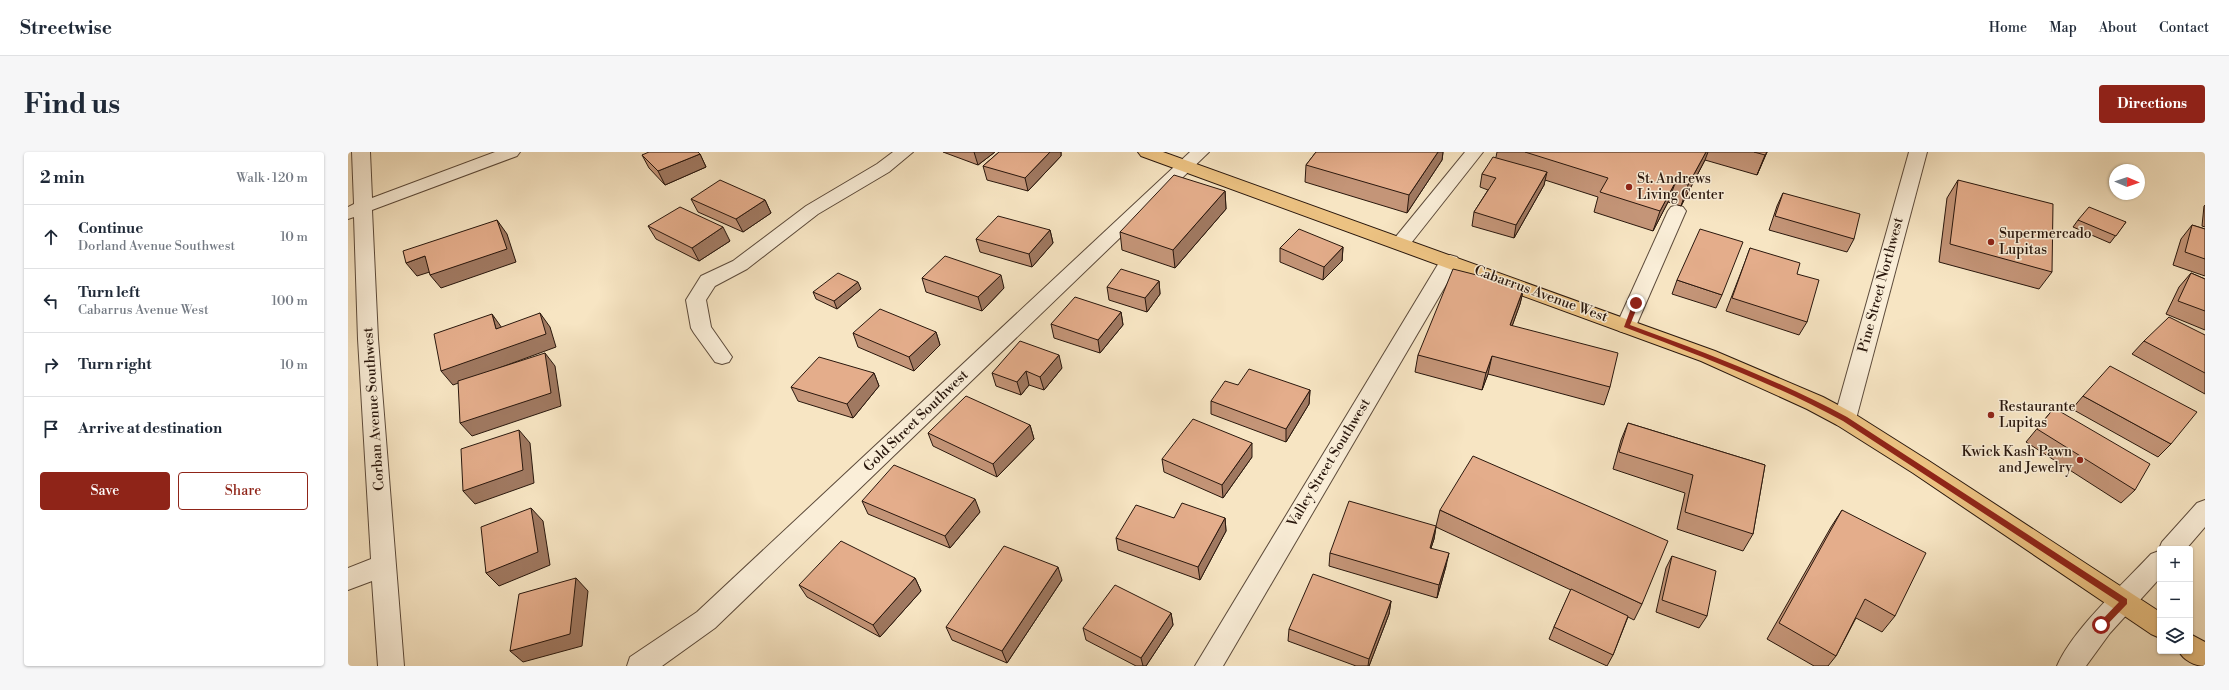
<!DOCTYPE html>
<meta charset="utf-8">
<style>
:root{--surface:#fff;--page:#f6f6f7;--text:#1f2937;--muted:#747a83;--line:#e0e1e3;--accent:#8f2418}
body{margin:0;font-family:"Libre Bodoni",serif;background:var(--page);color:var(--text)}
.controls{position:absolute;right:12px;bottom:12px;display:grid;overflow:hidden;border-radius:4px;box-shadow:0 1px 3px #0004}
.controls button{width:36px;height:36px;display:grid;place-items:center;padding:0;border:0;border-bottom:1px solid var(--line);background:var(--surface);color:var(--text);font:20px sans-serif}
.compass{position:absolute;left:1761px;top:12px;width:36px;height:36px;border-radius:50%;background:var(--surface);box-shadow:0 1px 3px #0004;rotate:92deg}
.stop{position:absolute;width:12px;height:12px;margin:-9px;border:3px solid #8f2418;border-radius:50%;background:#fff}
.stop.end{background:#8f2418;border-color:#fff;box-shadow:0 1px 4px #0008}
.list{margin:0;padding:0;list-style:none}
h2{display:flex;justify-content:space-between;align-items:center;height:52px;margin:0;padding:0 16px;font-size:17px}
h2 small{font-size:13px;font-weight:400;color:var(--muted)}
.list li{display:grid;grid-template-columns:26px 1fr auto;gap:12px;align-items:center;box-sizing:border-box;height:64px;padding:0 16px;border-top:1px solid var(--line)}
.list b{display:block;font-size:15px;white-space:nowrap}
.list p{margin:0;font-size:13px;white-space:nowrap;color:var(--muted)}
.list em{font-size:13px;font-style:normal;color:var(--muted)}
.actions{display:flex;gap:8px;padding:12px 16px}
.actions a{flex:1;padding:9px 0;border:1px solid var(--accent);border-radius:4px;text-align:center;font-size:14px;color:var(--accent)}
.actions .main{background:var(--accent);color:#fff}
.icon{flex:none;width:22px;height:22px;fill:none;stroke:currentColor;stroke-width:2;stroke-linecap:round;stroke-linejoin:round}
.map{position:relative;flex:none;width:1857px;height:514px;overflow:hidden;border-radius:4px}
header{display:flex;align-items:center;gap:24px;box-sizing:border-box;height:56px;padding:0 20px;background:var(--surface);border-bottom:1px solid var(--line)}
header strong{font-size:19px}
nav{display:flex;gap:22px;margin-inline-start:auto;font-size:14px}
.intro{display:flex;align-items:center;justify-content:space-between;box-sizing:border-box;height:96px;padding:0 24px}
h1{margin:0;font-size:28px}
.button{padding:10px 18px;border-radius:4px;background:var(--accent);color:#fff;font-size:14px;font-weight:700}
main{display:flex;gap:24px;padding:0 24px}
aside{flex:1;background:var(--surface);border-radius:4px;box-shadow:0 1px 3px #0004}
.map>svg:first-child{display:block}
.lines{fill:none;stroke-linecap:round;stroke-linejoin:round}
.minor-casing{stroke:#5c4a3a;stroke-width:2}
.major-casing{stroke:#29170d;stroke-width:2}
.minor{fill:#faeed8;fill-rule:evenodd}
.major{fill:#ecc282;fill-rule:evenodd}
.wall{fill:#c49578;stroke:#29170d}
.shaded-wall{fill:#a07961;stroke:#29170d}
.building{fill:#e4ad8b;stroke:#29170d}
.route{fill:#8f2418}
.poi-dot{fill:#8f2418;stroke:#faeed8;stroke-width:1.5}
.labels{text-anchor:middle;dominant-baseline:central;stroke-width:3;stroke-linejoin:round;paint-order:stroke}
.poi-label{font-size:14px;fill:#29170d;stroke:#faeed8;text-anchor:start}
.street-label{font-size:14px;fill:#29170d;stroke:#faeed8}
</style>
<header>
<strong>Streetwise</strong>
<nav><a>Home</a><a>Map</a><a>About</a><a>Contact</a></nav>
</header>
<div class="intro"><h1>Find us</h1><a class="button">Directions</a></div>
<main>
<aside>
<h2>2 min<small>Walk · 120 m</small></h2>
<ul class="list">
<li><svg class="icon" aria-label="ahead" viewBox="0 0 24 24"><path d="M12 20V5M6 11l6-6 6 6"/></svg><div><b>Continue</b><p>Dorland Avenue Southwest</p></div><em>10 m</em></li>
<li><svg class="icon" aria-label="left" viewBox="0 0 24 24"><path d="M17 20v-9H6M10 6l-5 5 5 5"/></svg><div><b>Turn left</b><p>Cabarrus Avenue West</p></div><em>100 m</em></li>
<li><svg class="icon" aria-label="right" viewBox="0 0 24 24"><path d="M7 20v-9h11M14 6l5 5-5 5"/></svg><div><b>Turn right</b></div><em>10 m</em></li>
<li><svg class="icon" aria-label="arrive" viewBox="0 0 24 24"><path d="M6 21V4h12l-3 4 3 4H6"/></svg><div><b>Arrive at destination</b></div></li>
</ul>
<div class="actions"><a class="main">Save</a><a>Share</a></div>
</aside>
<div class="map">
<svg width="1857" height="514" viewBox="0 0 1857 514">
<rect width="100%" height="100%" fill="#f7e5c3"/>
<filter id="stains"><feTurbulence type="fractalNoise" baseFrequency=".005" numOctaves="4"/><feColorMatrix values="0 0 0 0 .2 0 0 0 0 .09 0 0 0 0 .02 0 0 0 .5 -.17"/></filter>
<radialGradient id="worn" r=".72"><stop offset=".6" stop-color="#630" stop-opacity="0"/><stop offset="1" stop-color="#630" stop-opacity=".3"/></radialGradient>
<g class="lines">
<defs>
<g id="minor">
<path d="M4,0H22L24,46L147,0H172L169,4L24,58L30,187L56,514H30L24,429L0,438V416L23,407L10,187L6,65L0,67V55L6,52Z"/>
<path d="M545,0H565L541,20L470,62L399,117L367,134L358,148L363,175L384,205L381,210L374,212L367,210L346,181L343,176L338,148L353,124L385,109L458,54L529,12Z"/>
<path d="M842,0H861L367,476L314,514H279L282,505L349,460Z"/>
<path d="M1117,0H1135L1060,95L1053,97L1046,95L1044,91L1046,87Z"/>
<path d="M1561,0H1579L1508,267L1505,273L1497,275L1489,273L1486,267Z"/>
<path d="M1329,53L1335,55L1338,59L1288,174L1285,179L1278,181L1271,179L1268,174L1320,59L1323,55Z"/>
<path d="M1102,103L1109,105L1112,109L875,514H847L1092,109L1095,105Z"/>
<path d="M1857,348V375L1838,397H1812V426L1762,481L1738,514H1709C1725,477 1775,432 1803,402L1811,399V397L1814,390L1849,351Z"/>
</g>
<g id="major">
<path d="M790,0H815L1367,199L1475,245L1505,261L1581,309L1812,460V486L1803,482L1565,321L1489,273L1459,257L1353,209L793,4Z"/>
<path d="M1842,482L1857,490V514C1847,514 1835,508 1831,499H1842Z"/>
</g>
</defs>
<use href="#minor" class="minor-casing"/>
<use href="#major" class="major-casing"/>
<use href="#minor" class="minor"/>
<use href="#major" class="major"/>
</g>
<g class="wall">
<path d="M595,0H647L630,13Z"/>
<path d="M651,0H713V4L680,39L639,28L635,14Z"/>
<path d="M968,0H1095L1094,8L1059,61L957,30L958,13Z"/>
<path d="M1149,0H1419L1409,23L1357,8L1333,54L1320,50L1305,79L1246,60L1250,45L1197,28L1196,33L1166,86L1124,74L1126,60L1140,38L1132,35L1134,22L1148,5Z"/>
<path d="M352,2L358,15L317,33L301,16L294,3Z"/>
<path d="M1610,28L1704,120L1691,137L1591,110L1599,46Z"/>
<path d="M877,39L878,57L827,116L774,98L772,80Z"/>
<path d="M1435,41L1506,87L1499,100L1421,78L1429,54Z"/>
<path d="M343,47L417,48L423,61L395,80L350,60Z"/>
<path d="M1857,53V75L1854,74L1856,54Z"/>
<path d="M1730,68L1778,70L1762,91L1725,75Z"/>
<path d="M1844,73L1857,77V124L1825,113L1833,87Z"/>
<path d="M300,74L382,89L351,109L308,87Z"/>
<path d="M702,78L705,91L684,115L632,100L628,87Z"/>
<path d="M995,95L994,109L975,128L932,110V96Z"/>
<path d="M1402,96L1449,122L1459,170L1451,183L1378,159L1397,110Z"/>
<path d="M1843,121L1857,127V178L1818,162L1831,135Z"/>
<path d="M574,126L656,136L634,159L578,140Z"/>
<path d="M1329,128L1374,143L1368,156L1324,142Z"/>
<path d="M811,129L812,142L799,160L761,148L759,135Z"/>
<path d="M1176,135L1172,152L1164,174L1262,235L1256,253L1140,222L1134,238L1067,220L1070,203Z"/>
<path d="M513,137L489,157L468,147L465,140Z"/>
<path d="M773,160L775,173L752,201L706,186L703,172Z"/>
<path d="M588,180L592,193L566,219L510,195L505,181Z"/>
<path d="M1857,183V242L1784,202L1796,189Z"/>
<path d="M714,216L696,238L681,233L673,243L648,234L644,221Z"/>
<path d="M526,221L531,234L505,266L450,249L443,235Z"/>
<path d="M890,233L962,238L961,252L938,290L863,262V249Z"/>
<path d="M1735,244L1823,292L1810,305L1724,257Z"/>
<path d="M1706,256L1787,338L1773,351L1678,290Z"/>
<path d="M1280,271L1417,313L1405,382L1395,399L1329,377L1337,341L1265,317L1273,288Z"/>
<path d="M682,273L686,287L649,325L585,294L580,281Z"/>
<path d="M904,305L875,346L816,320L814,307Z"/>
<path d="M514,349L632,360L602,396L520,362Z"/>
<path d="M1092,358L1294,452L1286,468L1280,465L1265,503L1259,514L1201,487L1206,475L1223,438L1088,375L1086,387L1083,396L1098,414L1089,446L981,414L982,401L1088,374Z"/>
<path d="M1494,358L1547,464L1534,480L1508,466L1488,504L1480,514H1466L1419,487L1483,375Z"/>
<path d="M826,366H877L878,379L852,428L770,398L768,386Z"/>
<path d="M1324,404L1359,464L1351,476L1308,460L1318,416Z"/>
<path d="M567,426L573,439L532,485L459,445L451,433Z"/>
<path d="M714,428L659,511L604,488L598,475Z"/>
<path d="M1043,449L1041,462L1021,514H1008L940,489L941,477Z"/>
<path d="M823,461L825,473L798,514H788L738,488L735,476Z"/>
</g>
<g class="shaded-wall">
<path d="M626,0H647L630,13Z"/>
<path d="M702,0H713V4L680,39L677,26Z"/>
<path d="M1090,0H1095L1094,8L1059,61L1061,43Z"/>
<path d="M1358,0H1360L1357,8L1333,54L1340,33Z"/>
<path d="M1419,0L1409,23L1417,3Z"/>
<path d="M352,2L358,15L317,33L310,19Z"/>
<path d="M1199,20L1196,33L1166,86L1168,73Z"/>
<path d="M1328,29L1320,50L1305,79L1312,59Z"/>
<path d="M877,39L878,57L827,116L825,98Z"/>
<path d="M417,48L423,61L395,80L388,67Z"/>
<path d="M149,68L159,82L168,110L93,136L82,123Z"/>
<path d="M375,75L382,89L351,109L344,96Z"/>
<path d="M702,78L705,91L684,115L681,102Z"/>
<path d="M995,95L994,109L975,128L976,115Z"/>
<path d="M77,104L88,118L69,124L58,111Z"/>
<path d="M653,123L656,136L634,159L630,145Z"/>
<path d="M811,129L812,142L799,160L797,146Z"/>
<path d="M510,130L513,137L489,157L486,149Z"/>
<path d="M1176,135L1172,152L1158,191L1162,173Z"/>
<path d="M773,160L775,173L752,201L750,188Z"/>
<path d="M192,161L202,175L208,195L105,233L93,219Z"/>
<path d="M144,162L154,176L148,177Z"/>
<path d="M588,180L592,193L566,219L561,205Z"/>
<path d="M197,201L207,214L213,254L124,284L112,271Z"/>
<path d="M711,203L714,216L696,238L692,225Z"/>
<path d="M1144,204L1140,222L1134,238L1138,221Z"/>
<path d="M678,219L681,233L673,243L669,230Z"/>
<path d="M526,221L531,234L505,266L499,252Z"/>
<path d="M962,238L961,252L938,290V277Z"/>
<path d="M682,273L686,287L649,325L645,312Z"/>
<path d="M171,278L182,291L186,331L127,352L115,339Z"/>
<path d="M904,291V305L875,346L874,333Z"/>
<path d="M627,347L632,360L602,396L597,384Z"/>
<path d="M183,356L195,369L202,413L151,434L138,421Z"/>
<path d="M877,366L878,379L852,428L850,415Z"/>
<path d="M1088,374L1086,387L1079,408L1082,396Z"/>
<path d="M1101,401L1098,414L1089,446L1091,433Z"/>
<path d="M710,415L714,428L659,511L654,499Z"/>
<path d="M228,426L240,439L234,494L175,510L162,499Z"/>
<path d="M567,426L573,439L532,485L525,473Z"/>
<path d="M1043,449L1041,462L1021,514H1020L1021,507Z"/>
<path d="M823,461L825,473L798,514H795L793,506Z"/>
</g>
<g class="building">
<path d="M301,0H350L352,2L310,19L294,3Z"/>
<path d="M651,0H702L677,26L635,14Z"/>
<path d="M968,0H1090L1061,43L958,13Z"/>
<path d="M1177,0H1358L1340,33L1328,29L1312,59L1252,40L1260,26Z"/>
<path d="M1406,0H1419L1417,3Z"/>
<path d="M1145,5L1199,20L1168,73L1126,60L1148,26L1134,22Z"/>
<path d="M826,23L877,39L825,98L772,80Z"/>
<path d="M372,28L417,48L388,67L343,47Z"/>
<path d="M1610,28L1705,52L1704,120L1602,92Z"/>
<path d="M1435,41L1512,62L1506,87L1427,64Z"/>
<path d="M332,55L375,75L344,96L300,74Z"/>
<path d="M1741,55L1778,70L1768,84L1730,68Z"/>
<path d="M650,64L702,78L681,102L628,87Z"/>
<path d="M149,68L159,97L82,123L77,104L58,111L55,99Z"/>
<path d="M1844,73L1857,77V107L1837,100Z"/>
<path d="M951,77L995,95L976,115L932,96Z"/>
<path d="M1352,77L1395,90L1374,143L1329,128Z"/>
<path d="M1402,96L1452,111L1449,122L1471,128L1459,170L1384,146Z"/>
<path d="M597,104L653,123L630,145L574,126Z"/>
<path d="M773,117L811,129L797,146L759,135Z"/>
<path d="M1105,117L1176,135L1162,173L1270,201L1262,235L1144,204L1138,221L1070,203Z"/>
<path d="M490,121L510,130L486,149L465,140Z"/>
<path d="M1843,121L1857,127V159L1830,149Z"/>
<path d="M727,145L773,160L750,188L703,172Z"/>
<path d="M532,157L588,180L561,205L505,181Z"/>
<path d="M192,161L198,182L93,219L86,182L144,162L148,177Z"/>
<path d="M1821,165L1857,183V221L1796,189Z"/>
<path d="M672,189L711,203L692,225L678,219L669,230L644,221Z"/>
<path d="M197,201L203,241L112,271L110,229Z"/>
<path d="M471,205L526,221L499,252L443,235Z"/>
<path d="M1762,214L1849,260L1823,292L1735,244Z"/>
<path d="M901,217L962,238L938,277L863,249L877,229L890,233Z"/>
<path d="M618,244L682,273L645,312L580,281Z"/>
<path d="M1706,256L1802,312L1787,338L1689,277Z"/>
<path d="M845,267L904,291L874,333L814,307Z"/>
<path d="M1280,271L1417,313L1405,382L1337,360L1345,323L1271,300Z"/>
<path d="M171,278L175,318L115,339L113,297Z"/>
<path d="M1125,304L1320,389L1294,452L1092,358Z"/>
<path d="M546,313L627,347L597,384L514,349Z"/>
<path d="M1001,349L1088,374L1082,396L1101,401L1091,433L982,401Z"/>
<path d="M834,351L877,366L850,415L768,386L788,353L826,366Z"/>
<path d="M183,356L190,400L138,421L133,375Z"/>
<path d="M1494,358L1578,401L1547,464L1517,447L1488,504L1431,471Z"/>
<path d="M493,389L567,426L525,473L451,433Z"/>
<path d="M656,394L710,415L654,499L598,475Z"/>
<path d="M1324,404L1368,419L1359,464L1314,448Z"/>
<path d="M965,422L1043,449L1021,507L941,477Z"/>
<path d="M228,426L222,482L162,499L171,442Z"/>
<path d="M767,433L823,461L793,506L735,476Z"/>
<path d="M1223,437L1280,464L1265,503L1206,475Z"/>
</g>
<path class="route" d="M1288,149L1291,151L1282,173C1356,200 1430,228 1499,265L1779,447V452L1756,476H1751V471L1771,450L1495,269C1425,231 1350,203 1276,175L1285,151Z"/>
<g class="poi-dot">
<circle cx="1281" cy="35" r="4"/>
<circle cx="1643" cy="90" r="4"/>
<circle cx="1643" cy="263" r="4"/>
<circle cx="1732" cy="308" r="4"/>
</g>
<g class="labels">
<g class="poi-label">
<text x="1289" y="27">St. Andrews<tspan x="1289" dy="16">Living Center</tspan></text>
<text x="1651" y="82">Supermercado<tspan x="1651" dy="16">Lupitas</tspan></text>
<text x="1651" y="255">Restaurante<tspan x="1651" dy="16">Lupitas</tspan></text>
<text x="1724" y="300" text-anchor="end">Kwick Kash Pawn<tspan x="1724" dy="16">and Jewelry</tspan></text>
</g>
<g class="street-label">
<text transform="translate(1533 133) rotate(-75)">Pine Street Northwest</text>
<text transform="translate(1193 142) rotate(20)">Cabarrus Avenue West</text>
<text transform="translate(26 257) rotate(-94)">Corban Avenue Southwest</text>
<text transform="translate(568 269) rotate(-44)">Gold Street Southwest</text>
<text transform="translate(981 311) rotate(-59)">Valley Street Southwest</text>
</g>
</g>
<rect width="100%" height="100%" filter="url(#stains)"/>
<rect width="100%" height="100%" fill="url(#worn)"/>
</svg>
<div class="controls">
<button>+</button>
<button>−</button>
<button><svg class="icon" aria-label="layers" viewBox="0 0 24 24"><path d="M12 4l9 5-9 5-9-5zM3 14l9 5 9-5"/></svg></button>
</div>
<svg class="compass" viewBox="-18 -18 36 36"><path d="M0-13l5 13h-10z" fill="#e53935"/><path d="M0 13l5-13h-10z" fill="#747a83"/></svg>
<div class="stop" style="left:1753px;top:473px"></div>
<div class="stop end" style="left:1288px;top:151px"></div>
</div>
</main>
